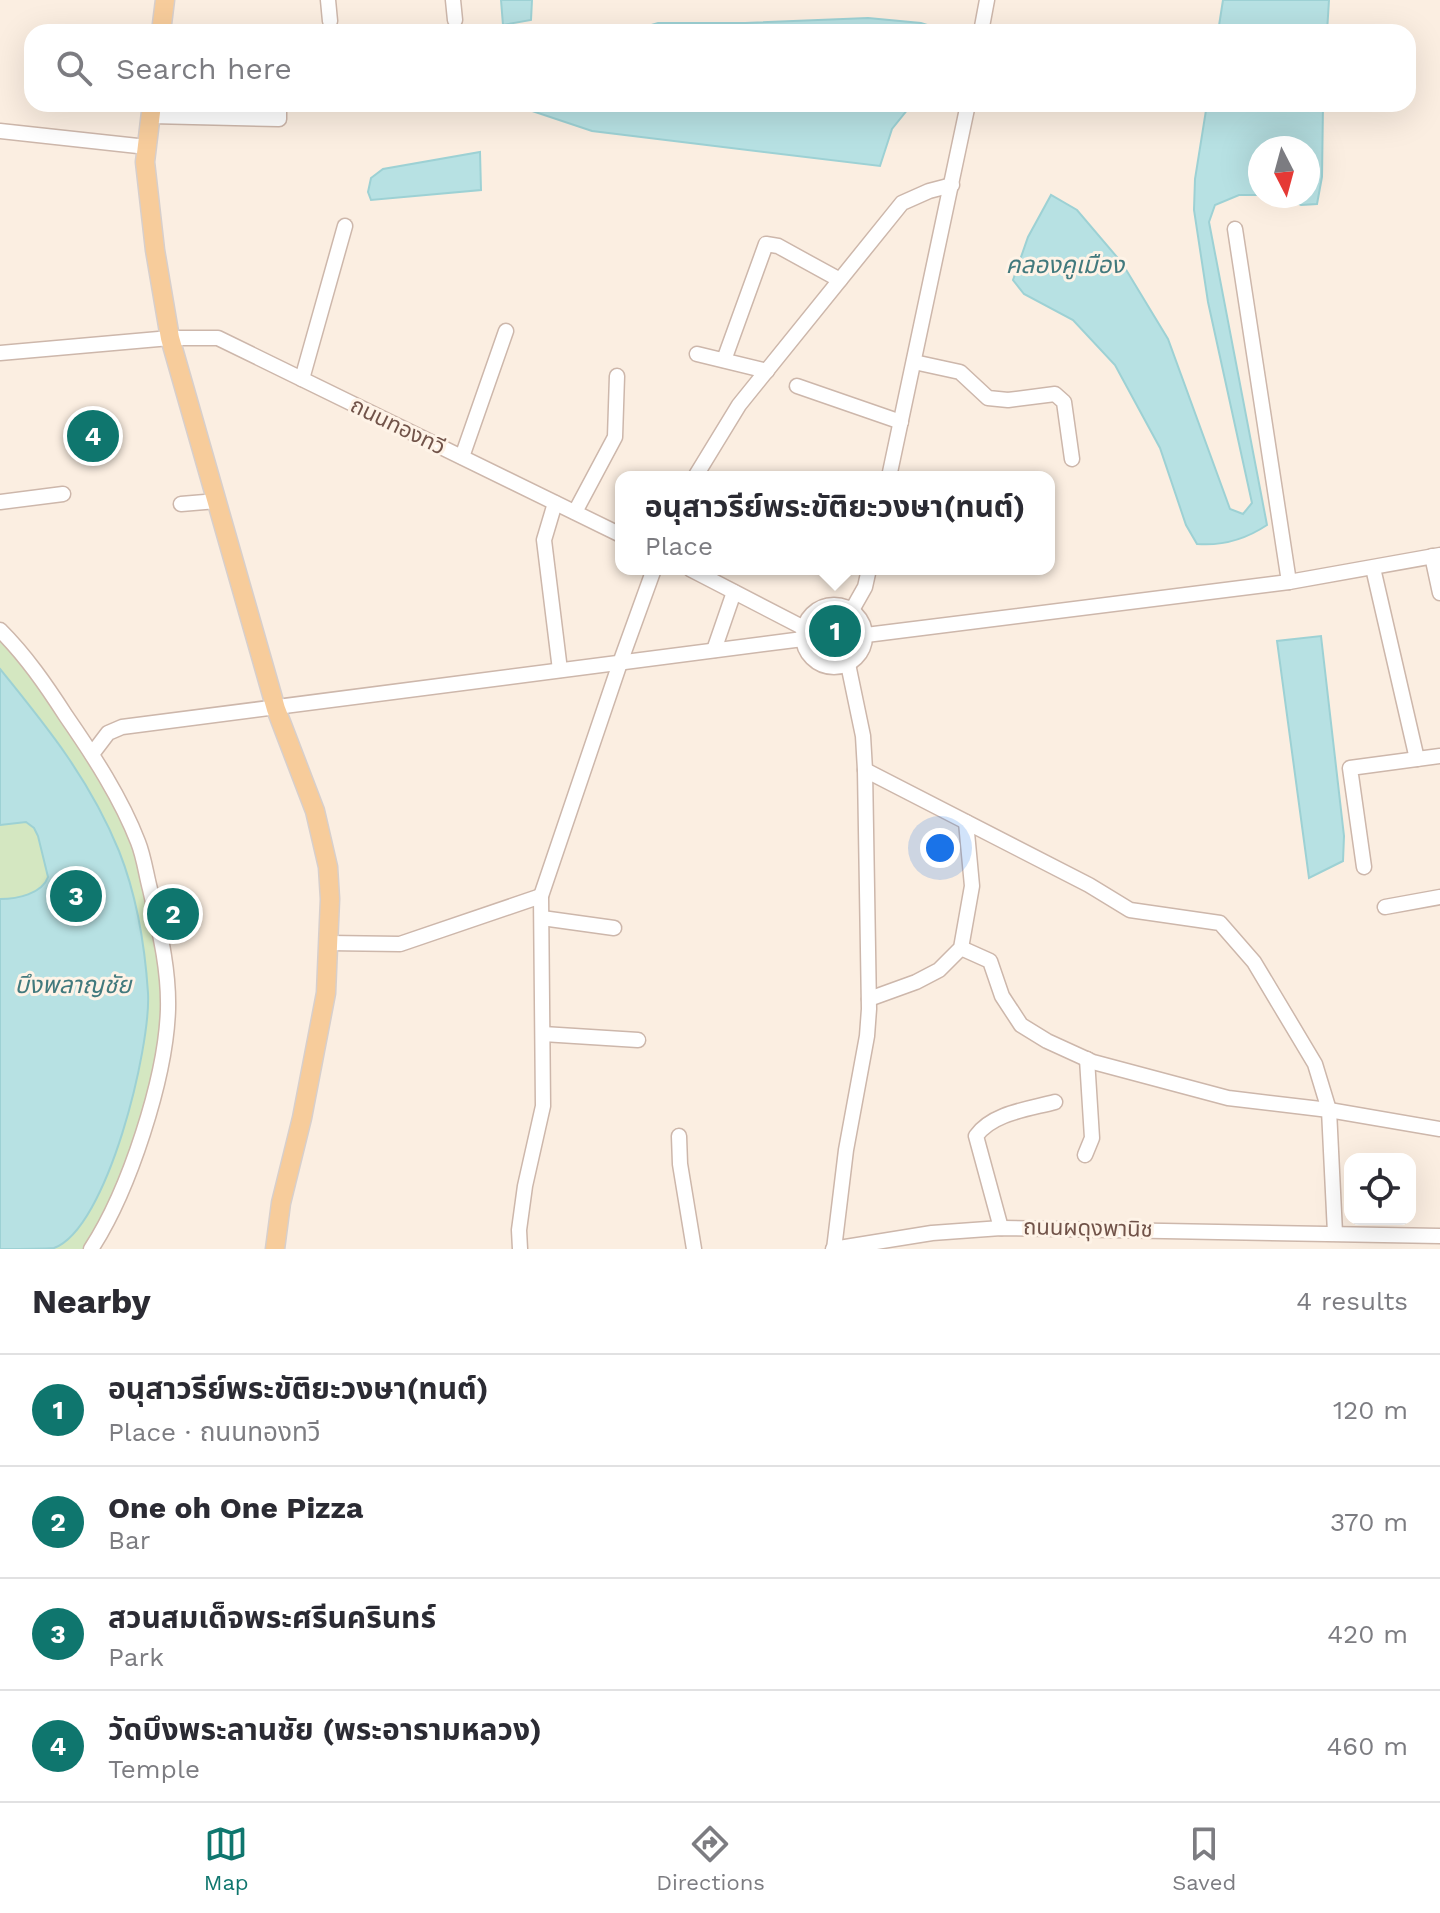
<!DOCTYPE html>
<meta charset="utf-8">
<style>
:root{--surface:#fff;--page:#f2f2f3;--text:#2b2b33;--muted:#7c7c81;--line:#e1e1e2;--accent:#0f766e}
body{margin:0;font-family:"Work Sans","Noto Sans Thai",sans-serif;background:var(--page);color:var(--text)}
.controls{position:absolute;right:24px;bottom:24px;display:grid;overflow:hidden;border-radius:16px;box-shadow:0 8px 32px #0002}
.controls button{width:72px;height:72px;display:grid;place-items:center;padding:0;border:0;border-bottom:2px solid var(--line);background:var(--surface);color:var(--text);font:40px sans-serif}
.compass{position:absolute;left:1248px;top:136px;width:72px;height:72px;border-radius:50%;background:var(--surface);box-shadow:0 8px 32px #0002;rotate:174deg}
.you{position:absolute;left:940px;top:848px;width:28px;height:28px;margin:-20px;border:6px solid #fff;border-radius:50%;background:#1a73e8;box-shadow:0 0 0 12px #1a73e833}
.badge{display:grid;place-items:center;width:52px;height:52px;border-radius:50%;background:var(--accent);color:#fff;font-size:26px;font-weight:700}
.pin{position:absolute;translate:-50% -50%;border:4px solid #fff;box-shadow:0 2px 8px #0006}
.popup{position:absolute;left:615px;top:471px;width:440px;height:104px;box-sizing:border-box;display:grid;place-content:center;border-radius:16px;background:var(--surface);filter:drop-shadow(0 2px 6px #0005);font-size:26px;white-space:nowrap;color:var(--muted)}
.popup b{font-size:30px;color:var(--text)}
.popup::after{content:'';position:absolute;left:50%;top:100%;margin-left:-16px;border:16px solid transparent;border-top-color:var(--surface)}
.list{margin:0;padding:0;list-style:none}
h2{display:flex;justify-content:space-between;align-items:center;height:104px;margin:0;padding:0 32px;font-size:34px}
h2 small{font-size:26px;font-weight:400;color:var(--muted)}
.list li{display:grid;grid-template-columns:52px 1fr auto;gap:24px;align-items:center;box-sizing:border-box;height:112px;padding:0 32px;border-top:2px solid var(--line)}
.list b{display:block;font-size:30px;white-space:nowrap}
.list p{margin:0;font-size:26px;white-space:nowrap;color:var(--muted)}
.list em{font-size:26px;font-style:normal;color:var(--muted)}
.icon{flex:none;width:44px;height:44px;fill:none;stroke:currentColor;stroke-width:2;stroke-linecap:round;stroke-linejoin:round}
.map{position:relative;flex:none;width:1440px;height:1249px;overflow:hidden}
.search{position:absolute;background:var(--surface);box-shadow:0 8px 32px #0002;left:24px;right:24px;top:24px;height:88px;display:flex;align-items:center;gap:20px;box-sizing:border-box;padding:0 28px;border-radius:24px;color:var(--muted);font-size:30px}
.sheet{height:552px;background:var(--surface)}
nav{display:flex;justify-content:space-around;align-items:center;box-sizing:border-box;height:112px;border-top:2px solid var(--line);background:var(--surface);font-size:22px;color:var(--muted)}
nav a{display:grid;justify-items:center;gap:4px}
nav .on{color:var(--accent)}
.map>svg:first-child{display:block}
.green{fill:#d4e7c1}
.water{fill:#b7e1e3;stroke:#9dd1d4;stroke-width:2}
.lines{fill:none;stroke-linecap:round;stroke-linejoin:round}
.minor-casing{stroke:#cdb7ab;stroke-width:17}
.major-casing{stroke:#d7cfcc;stroke-width:21}
.minor{stroke:#fff;stroke-width:14}
.major{stroke:#f7cc9b;stroke-width:18}
.labels{text-anchor:middle;dominant-baseline:central;stroke-width:6;stroke-linejoin:round;paint-order:stroke}
.street-label{font-size:22px;fill:#715349;stroke:#fef3e7}
.water-label{font-size:24px;font-style:italic;fill:#41797d;stroke:#fef3e7}
</style>
<div class="map">
<svg width="1440" height="1249" viewBox="0 0 1440 1249">
<rect width="100%" height="100%" fill="#fbeee1"/>
<path class="green" d="M0,630L25,655L138,843L168,1010L148,1114L91,1249H0Z"/>
<g class="water">
<path d="M501,0H532L531,20L503,25Z"/>
<path d="M1223,0H1329L1327,32H1218Z"/>
<path d="M868,18L921,23L946,31L628,32L658,23H745Z"/>
<path d="M527,104H912L892,129L880,166L592,131L529,110Z"/>
<path d="M1207,104H1323L1322,177L1317,204L1301,205L1284,196H1308V148H1260V195H1239L1215,205L1209,222L1267,525C1246,539 1222,546 1197,544L1186,525L1160,448L1115,365L1073,320L1024,294L1013,280L1028,237L1051,195L1077,210L1122,263L1168,339L1230,509L1243,514L1252,503L1208,302L1194,210L1195,179Z"/>
<path d="M480,152L481,190L371,200L368,192L371,178L383,169Z"/>
<path d="M1321,636L1344,836L1343,861L1309,878L1277,641Z"/>
<path d="M0,669C48,728 90,780 119,851C136,894 145,947 148,993C151,1046 108,1228 54,1248C42,1249 14,1249 0,1249V899C17,899 42,894 48,877L38,836L34,828L26,822L0,825Z"/>
</g>
<g class="lines">
<defs>
<g id="minor">
<path d="M328,0L330,21"/>
<path d="M453,0L455,20"/>
<path d="M981,32L987,0"/>
<path d="M151,116L279,119V104"/>
<path d="M0,131L147,147"/>
<path d="M1235,229L1289,582"/>
<path d="M0,353L170,338H218L621,535"/>
<path d="M697,354L767,371"/>
<path d="M724,360L766,244L778,246L840,280"/>
<path d="M914,362L960,372L988,398L1008,400L1055,394L1064,402L1072,459"/>
<path d="M302,379L345,226"/>
<path d="M797,386L901,422"/>
<path d="M462,457L506,331"/>
<path d="M695,477L739,405L902,203L929,191L952,185"/>
<path d="M889,477L968,104"/>
<path d="M0,502L63,494"/>
<path d="M555,503L544,540L560,670"/>
<path d="M181,504L217,501"/>
<path d="M575,512L615,437L617,376"/>
<path d="M1432,556L1440,593"/>
<path d="M1373,568L1417,759"/>
<path d="M690,569L804,628"/>
<circle cx="834" cy="636" r="31"/>
<path d="M852,610L865,587L869,569"/>
<path d="M0,630C26,656 46,685 66,716C93,755 121,798 138,842C144,857 146,874 150,889C159,929 169,968 168,1009C166,1078 129,1191 91,1249"/>
<path d="M866,635L1289,582L1440,555"/>
<path d="M714,650L734,592"/>
<path d="M92,754L108,733L122,727L803,639"/>
<path d="M865,770L1089,885L1130,910L1220,923L1254,962L1315,1064L1329,1110L1335,1233"/>
<path d="M1364,867L1350,768L1440,756"/>
<path d="M1385,907L1440,897"/>
<path d="M542,918L614,928"/>
<path d="M329,943L400,944L541,896"/>
<path d="M961,948L990,961L1002,996L1021,1025L1047,1041L1093,1062L1228,1098L1329,1110L1440,1129"/>
<path d="M869,999L916,982L939,970L961,948L972,886L966,822"/>
<path d="M543,1034L638,1040"/>
<path d="M679,1136L680,1164L694,1249"/>
<path d="M1085,1155L1092,1138L1087,1059"/>
<path d="M1001,1228L976,1136C992,1113 1029,1109 1055,1102"/>
<path d="M520,1249L519,1230L525,1186L543,1106L541,896L620,663L654,569"/>
<path d="M833,1249L932,1233L1001,1228L1440,1236"/>
<path d="M834,1249L846,1150L867,1036L869,1009L865,770L863,736L848,664"/>
</g>
<g id="major">
<path d="M161,32L165,0"/>
<path d="M152,104L145,162L155,250L170,338L276,709L315,811L328,867L330,899L326,993L302,1118L281,1203L275,1249"/>
</g>
</defs>
<use href="#minor" class="minor-casing"/>
<use href="#major" class="major-casing"/>
<use href="#minor" class="minor"/>
<use href="#major" class="major"/>
</g>
<g class="labels">
<g class="street-label">
<text transform="translate(398 426) rotate(26)">ถนนทองทวี</text>
<text transform="translate(1088 1228) rotate(1)">ถนนผดุงพานิช</text>
</g>
<g class="water-label">
<text x="1065" y="265">คลองคูเมือง</text>
<text x="73" y="985">บึงพลาญชัย</text>
</g>
</g>
</svg>
<div class="controls">
<button><svg class="icon" aria-label="locate" viewBox="0 0 24 24"><circle cx="12" cy="12" r="6"/><path d="M12 2v4M12 18v4M2 12h4M18 12h4"/></svg></button>
</div>
<svg class="compass" viewBox="-18 -18 36 36"><path d="M0-13l5 13h-10z" fill="#e53935"/><path d="M0 13l5-13h-10z" fill="#7c7c81"/></svg>
<div class="you"></div>
<div class="pin badge" style="left:835px;top:631px">1</div>
<div class="popup"><b>อนุสาวรีย์พระขัติยะวงษา(ทนต์)</b>Place</div>
<div class="pin badge" style="left:173px;top:914px">2</div>
<div class="pin badge" style="left:76px;top:896px">3</div>
<div class="pin badge" style="left:93px;top:436px">4</div>
<div class="search"><svg class="icon" aria-label="search" viewBox="0 0 24 24"><circle cx="10" cy="10" r="6"/><path d="M15 15l6 6"/></svg>Search here</div>
</div>
<section class="sheet">
<h2>Nearby<small>4 results</small></h2>
<ul class="list">
<li><span class="badge">1</span><div><b>อนุสาวรีย์พระขัติยะวงษา(ทนต์)</b><p>Place · ถนนทองทวี</p></div><em>120 m</em></li>
<li><span class="badge">2</span><div><b>One oh One Pizza</b><p>Bar</p></div><em>370 m</em></li>
<li><span class="badge">3</span><div><b>สวนสมเด็จพระศรีนครินทร์</b><p>Park</p></div><em>420 m</em></li>
<li><span class="badge">4</span><div><b>วัดบึงพระลานชัย (พระอารามหลวง)</b><p>Temple</p></div><em>460 m</em></li>
</ul>
</section>
<nav>
<a class="on"><svg class="icon" aria-label="map" viewBox="0 0 24 24"><path d="M3 6l6-2 6 2 6-2v14l-6 2-6-2-6 2zM9 4v14M15 6v14"/></svg>Map</a>
<a><svg class="icon" aria-label="directions" viewBox="0 0 24 24"><path d="M12 3l9 9-9 9-9-9zM9 14v-3h6M13 9l2 2-2 2"/></svg>Directions</a>
<a><svg class="icon" aria-label="saved" viewBox="0 0 24 24"><path d="M7 4h10v16l-5-4-5 4z"/></svg>Saved</a>
</nav>
